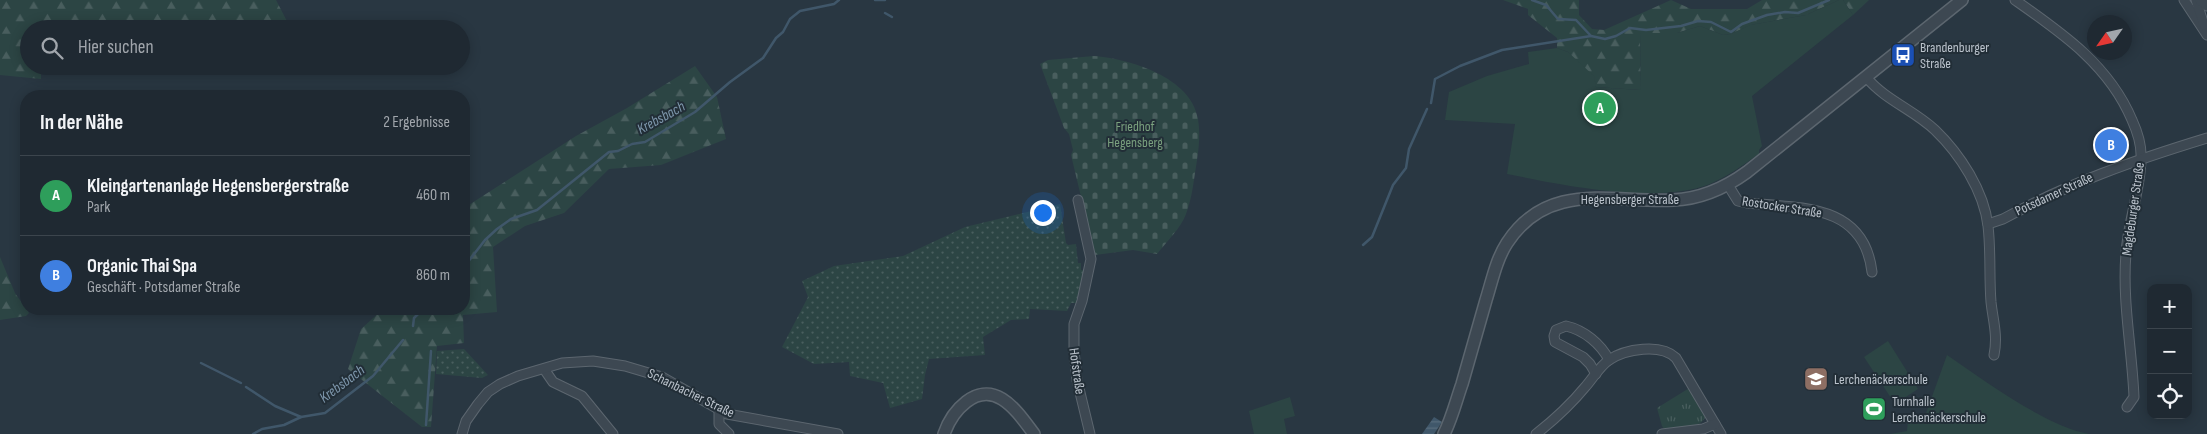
<!DOCTYPE html>
<html lang="de">
<meta charset="utf-8">
<style>
:root{--surface:#1f2932;--page:#2c353e;--text:#f1f3f6;--muted:#a1a6ac;--line:#3c454d;--accent:#99c7f2}
body{margin:0;font-family:"Sofia Sans Condensed",sans-serif;background:var(--page);color:var(--text)}
.controls{position:absolute;right:15px;bottom:15px;display:grid;overflow:hidden;border-radius:10px;box-shadow:0 2px 12px #0003}
.controls button{width:45px;height:45px;display:grid;place-items:center;padding:0;border:0;border-bottom:1px solid var(--line);background:var(--surface);color:var(--text);font:25px sans-serif}
.compass{position:absolute;left:2087px;top:15px;width:45px;height:45px;border-radius:50%;background:var(--surface);box-shadow:0 2px 12px #0003;rotate:236deg}
.you{position:absolute;left:1042px;top:212px;width:18px;height:18px;margin:-12px;border:4px solid #fff;border-radius:50%;background:#1a73e8;box-shadow:0 0 0 8px #1a73e833}
.badge{display:grid;place-items:center;width:32px;height:32px;border-radius:50%;background:var(--accent);color:#fff;font-size:16px;font-weight:700}
.pin{position:absolute;translate:-50% -50%;border:2px solid #fff;box-shadow:0 1px 5px #0006}
.list{margin:0;padding:0;list-style:none}
h2{display:flex;justify-content:space-between;align-items:center;height:65px;margin:0;padding:0 20px;font-size:21px}
h2 small{font-size:16px;font-weight:400;color:var(--muted)}
.list li{display:grid;grid-template-columns:32px 1fr auto;gap:15px;align-items:center;box-sizing:border-box;height:80px;padding:0 20px;border-top:1px solid var(--line)}
.list b{display:block;font-size:19px;white-space:nowrap}
.list p{margin:0;font-size:16px;white-space:nowrap;color:var(--muted)}
.list em{font-size:16px;font-style:normal;color:var(--muted)}
.icon{flex:none;width:28px;height:28px;fill:none;stroke:currentColor;stroke-width:2;stroke-linecap:round;stroke-linejoin:round}
.map{position:relative;flex:none;width:2207px;height:434px;overflow:hidden}
.search{position:absolute;background:var(--surface);box-shadow:0 2px 12px #0003;left:20px;top:20px;width:450px;height:55px;display:flex;align-items:center;gap:12px;box-sizing:border-box;padding:0 18px;border-radius:28px;color:var(--muted);font-size:19px}
.panel{position:absolute;background:var(--surface);box-shadow:0 2px 12px #0003;left:20px;top:90px;width:450px;height:225px;border-radius:20px}
.map>svg:first-child{display:block}
.grass{fill:url(#grass-dots)}
.forest{fill:url(#forest-firs)}
.cemetery{fill:url(#cemetery-stones)}
.park{fill:url(#park-tufts)}
.garden{fill:#2c4544}
.water{fill:url(#water-rules)}
.lines{fill:none;stroke-linecap:round;stroke-linejoin:round}
.stream{stroke:#40576a;stroke-width:2.5}
.minor-casing{stroke:#5c666f;stroke-width:11}
.tertiary-casing{stroke:#5c666f;stroke-width:14}
.minor{stroke:#3d4852;stroke-width:9}
.tertiary{stroke:#3d4852;stroke-width:11}
.labels{text-anchor:middle;dominant-baseline:central;stroke-width:4;stroke-linejoin:round;paint-order:stroke}
.poi-label{font-size:14px;fill:#bbc3cc;stroke:#222e37;text-anchor:start}
.park-label{font-size:14px;fill:#7aa07e;stroke:#222e37}
.street-label{font-size:14px;fill:#bbc3cc;stroke:#222e37}
.water-label{font-size:15px;font-style:italic;fill:#7e97ac;stroke:#222e37}
</style>
<div class="map">
<svg width="2207" height="434" viewBox="0 0 2207 434">
<defs>
<pattern id="grass-dots" width="8" height="8" patternUnits="userSpaceOnUse" patternTransform="scale(1.25)"><rect width="8" height="8" fill="#2c4544"/><path d="M2 2h.1M6 6h.1" fill="none" stroke="#495e5e" stroke-width="1.8" stroke-linecap="round"/></pattern>
<pattern id="forest-firs" width="22" height="20" patternUnits="userSpaceOnUse" patternTransform="scale(1.25)"><rect width="22" height="20" fill="#2c4544"/><path d="M5 1l3.5 6h-7zM16 11l3.5 6h-7z" fill="#495e5e"/></pattern>
<pattern id="cemetery-stones" width="16" height="16" patternUnits="userSpaceOnUse" patternTransform="scale(1.25)"><rect width="16" height="16" fill="#2c4544"/><path d="M2 7V4a2 2 0 0 1 4 0v3zM10 15v-3a2 2 0 0 1 4 0v3z" fill="#495e5e"/></pattern>
<pattern id="park-tufts" width="24" height="20" patternUnits="userSpaceOnUse" patternTransform="scale(1.25)"><rect width="24" height="20" fill="#2c4544"/><path d="M3 7l-1-3M5 7V3M7 7l1-3M15 17l-1-3M17 17v-4M19 17l1-3" fill="none" stroke="#495e5e"/></pattern>
<pattern id="water-rules" width="6" height="5" patternUnits="userSpaceOnUse" patternTransform="scale(1.25)"><rect width="6" height="5" fill="#40576a"/><path d="M0 2.5h6" fill="none" stroke="#5a6e7e"/></pattern>
</defs>
<rect width="100%" height="100%" fill="#293742"/>
<g class="grass">
<path d="M1060,204L1066,243L1068,245L1076,244L1078,263H1081V270H1084L1081,290L1076,303H1071L1067,311L1030,309L1029,319L1011,320L983,337L985,355L929,359L925,375L922,399L890,408L883,383L850,376L849,362L814,364L782,347L808,297L802,281L834,266L903,256L965,227Z"/>
<path d="M464,349L488,375L482,378L436,374L437,351Z"/>
</g>
<g class="forest">
<path d="M0,0H276L291,29H29V66H41V79L0,75Z"/>
<path d="M1503,0H1579V15L1592,29L1604,30L1671,0L1691,9H1747L1762,0H1839L1806,15L1751,25L1731,34L1723,35L1700,26L1677,33H1640L1641,90L1596,87L1568,52L1557,48V38L1528,15V9Z"/>
<path d="M1843,0H1869L1853,15Z"/>
<path d="M695,66L717,97L726,139L661,165L609,169L564,213L525,226L493,247L497,312L463,315L464,343L437,346L431,427H422L348,369L361,329L383,309H464V208L576,136L627,108Z"/>
<path d="M0,257L15,293L29,313L26,316L0,320Z"/>
</g>
<path class="cemetery" d="M1094,56C1130,59 1191,77 1198,119C1201,137 1198,155 1195,173C1193,187 1191,201 1186,214C1181,228 1166,242 1157,254L1133,250L1095,255L1071,155L1073,150L1069,134L1064,128L1040,64L1048,60Z"/>
<path class="park" d="M1691,387L1706,415C1702,430 1678,427 1665,430L1662,426L1657,408Z"/>
<g class="garden">
<path d="M1839,0H1843L1853,15L1752,96L1762,146L1759,150V154C1743,165 1728,176 1710,184C1658,205 1562,185 1507,174L1515,124L1445,120L1449,92L1487,76L1529,64L1528,52L1557,48L1568,52L1594,76L1596,87L1641,90L1640,33H1677L1700,26L1723,35L1731,34L1750,25L1806,15Z"/>
<path d="M1888,341L1918,389L1895,404L1864,357Z"/>
<path d="M1947,355C1984,380 2045,426 2089,434H1890L1907,431L1908,420L1925,416Z"/>
<path d="M1290,397L1295,416L1284,419L1287,434H1254L1249,411Z"/>
</g>
<path class="water" d="M1434,417L1442,422L1434,434H1422Z"/>
<g class="lines">
<g class="stream">
<path d="M875,0H885"/>
<path d="M1532,0L1546,5L1558,19L1576,20L1591,36L1605,39L1616,36L1630,28L1646,30L1681,26L1698,21L1711,22L1731,32L1742,24L1767,15L1785,12L1798,13L1829,0"/>
<path d="M885,13L892,17"/>
<path d="M1431,103L1435,79L1460,66L1502,50L1591,36"/>
<path d="M1363,245L1372,237L1393,185L1406,168L1409,149L1427,109"/>
<path d="M464,267L485,240L497,229L511,219L537,210L609,152L618,151L632,144L645,142L695,112L730,82L763,58L776,38L783,32L790,19L800,11L834,4L839,0"/>
<path d="M413,326L414,318L423,309"/>
<path d="M201,363L241,383"/>
<path d="M246,387L275,406L301,417"/>
<path d="M426,425L431,351"/>
<path d="M253,434L262,429L284,425L301,417L325,413L373,376L403,340"/>
</g>
<defs>
<g id="minor">
<path d="M2015,0C2062,33 2109,65 2132,120C2138,133 2142,146 2141,160C2140,192 2128,222 2126,253C2122,301 2132,349 2134,397L2127,407"/>
<path d="M2184,0L2207,35"/>
<path d="M2196,0L2204,25"/>
<path d="M2200,0L2207,6"/>
<path d="M1866,77C1885,100 1914,110 1935,130C1960,154 1984,191 1988,226C1991,251 1989,277 1991,302C1993,321 1998,335 1994,355"/>
<path d="M1728,185L1738,201L1747,203C1799,208 1864,203 1872,272"/>
<path d="M1078,200L1091,259L1082,301L1074,324V351L1077,380L1090,434"/>
<path d="M1988,224L2003,219C2069,183 2135,160 2207,138"/>
<path d="M544,369L553,382L582,396L613,434"/>
<path d="M1596,374L1590,364L1583,357L1555,342L1554,336L1556,330L1566,326C1584,330 1601,344 1609,360"/>
<path d="M719,410V424L729,434"/>
<path d="M462,434L466,421L478,404L488,392L500,384L518,376L562,363L593,361L625,366L662,377L727,414L838,434"/>
<path d="M1536,434C1554,420 1572,403 1586,386C1593,378 1600,366 1609,360C1625,349 1661,343 1676,358L1721,434"/>
<path d="M1662,434L1703,429L1715,424"/>
</g>
<g id="tertiary">
<path d="M944,434C952,411 976,383 1002,399C1015,407 1025,422 1034,434"/>
<path d="M1444,434C1452,418 1456,401 1462,384C1470,356 1478,328 1486,300C1492,281 1496,260 1507,243C1548,180 1612,203 1673,200C1701,199 1725,188 1747,172L1962,0"/>
</g>
</defs>
<use href="#minor" class="minor-casing"/>
<use href="#tertiary" class="tertiary-casing"/>
<use href="#minor" class="minor"/>
<use href="#tertiary" class="tertiary"/>
</g>
<defs>
<symbol id="bus-square" viewBox="-11 -11 22 22"><rect x="-9" y="-9" width="18" height="18" rx="4" fill="#1a4fb4" stroke="#222e37"/><path d="M-5-6H5V4H4V6H2V4H-2V6H-4V4H-5ZM-3.5-4V0h7V-4ZM-3.5 1.2v1.5H-2V1.2ZM2 1.2v1.5H3.5V1.2Z" fill="#fff"/></symbol>
<symbol id="school-square" viewBox="-11 -11 22 22"><rect x="-9" y="-9" width="18" height="18" rx="4" fill="#8d6e63" stroke="#222e37"/><path d="M0-5L7-2L0 1L-7-2ZM-4 1L0 2.5L4 1V4Q0 6-4 4Z" fill="#fff"/></symbol>
<symbol id="stadium-square" viewBox="-11 -11 22 22"><rect x="-9" y="-9" width="18" height="18" rx="4" fill="#2e9e5b" stroke="#222e37"/><path d="M0-5a6.5 5 0 1 0 0 10a6.5 5 0 1 0 0-10ZM-3.5-1.8h7v3.6h-7Z" fill="#fff"/></symbol>
</defs>
<g fill-rule="evenodd">
<use href="#bus-square" x="1889" y="41" width="28" height="28"/>
<use href="#school-square" x="1802" y="365" width="28" height="28"/>
<use href="#stadium-square" x="1860" y="395" width="28" height="28"/>
</g>
<g class="labels">
<g class="poi-label">
<text x="1920" y="47">Brandenburger<tspan x="1920" dy="16">Straße</tspan></text>
<text x="1834" y="379">Lerchenäckerschule</text>
<text x="1892" y="401">Turnhalle<tspan x="1892" dy="16">Lerchenäckerschule</tspan></text>
</g>
<g class="park-label">
<text x="1135" y="126">Friedhof<tspan x="1135" dy="16">Hegensberg</tspan></text>
</g>
<g class="street-label">
<text transform="translate(2054 194) rotate(-25)">Potsdamer Straße</text>
<text x="1630" y="199">Hegensberger Straße</text>
<text transform="translate(1782 207) rotate(9)">Rostocker Straße</text>
<text transform="translate(2133 209) rotate(-82)">Magdeburger Straße</text>
<text transform="translate(1077 371) rotate(82)">Hofstraße</text>
<text transform="translate(691 393) rotate(26)">Schanbacher Straße</text>
</g>
<g class="water-label">
<text transform="translate(661 118) rotate(-29)">Krebsbach</text>
<text transform="translate(342 384) rotate(-37)">Krebsbach</text>
</g>
</g>
</svg>
<div class="controls">
<button>+</button>
<button>−</button>
<button><svg class="icon" aria-label="locate" viewBox="0 0 24 24"><circle cx="12" cy="12" r="6"/><path d="M12 2v4M12 18v4M2 12h4M18 12h4"/></svg></button>
</div>
<svg class="compass" viewBox="-18 -18 36 36"><path d="M0-13l5 13h-10z" fill="#e53935"/><path d="M0 13l5-13h-10z" fill="#a1a6ac"/></svg>
<div class="you"></div>
<div class="pin badge" style="left:1600px;top:108px;background:#2e9e5b">A</div>
<div class="pin badge" style="left:2111px;top:145px;background:#3f7fe0">B</div>
<div class="search"><svg class="icon" aria-label="search" viewBox="0 0 24 24"><circle cx="10" cy="10" r="6"/><path d="M15 15l6 6"/></svg>Hier suchen</div>
<section class="panel">
<h2>In der Nähe<small>2 Ergebnisse</small></h2>
<ul class="list">
<li><span class="badge" style="background:#2e9e5b">A</span><div><b>Kleingartenanlage Hegensbergerstraße</b><p>Park</p></div><em>460 m</em></li>
<li><span class="badge" style="background:#3f7fe0">B</span><div><b>Organic Thai Spa</b><p>Geschäft · Potsdamer Straße</p></div><em>860 m</em></li>
</ul>
</section>
</div>
